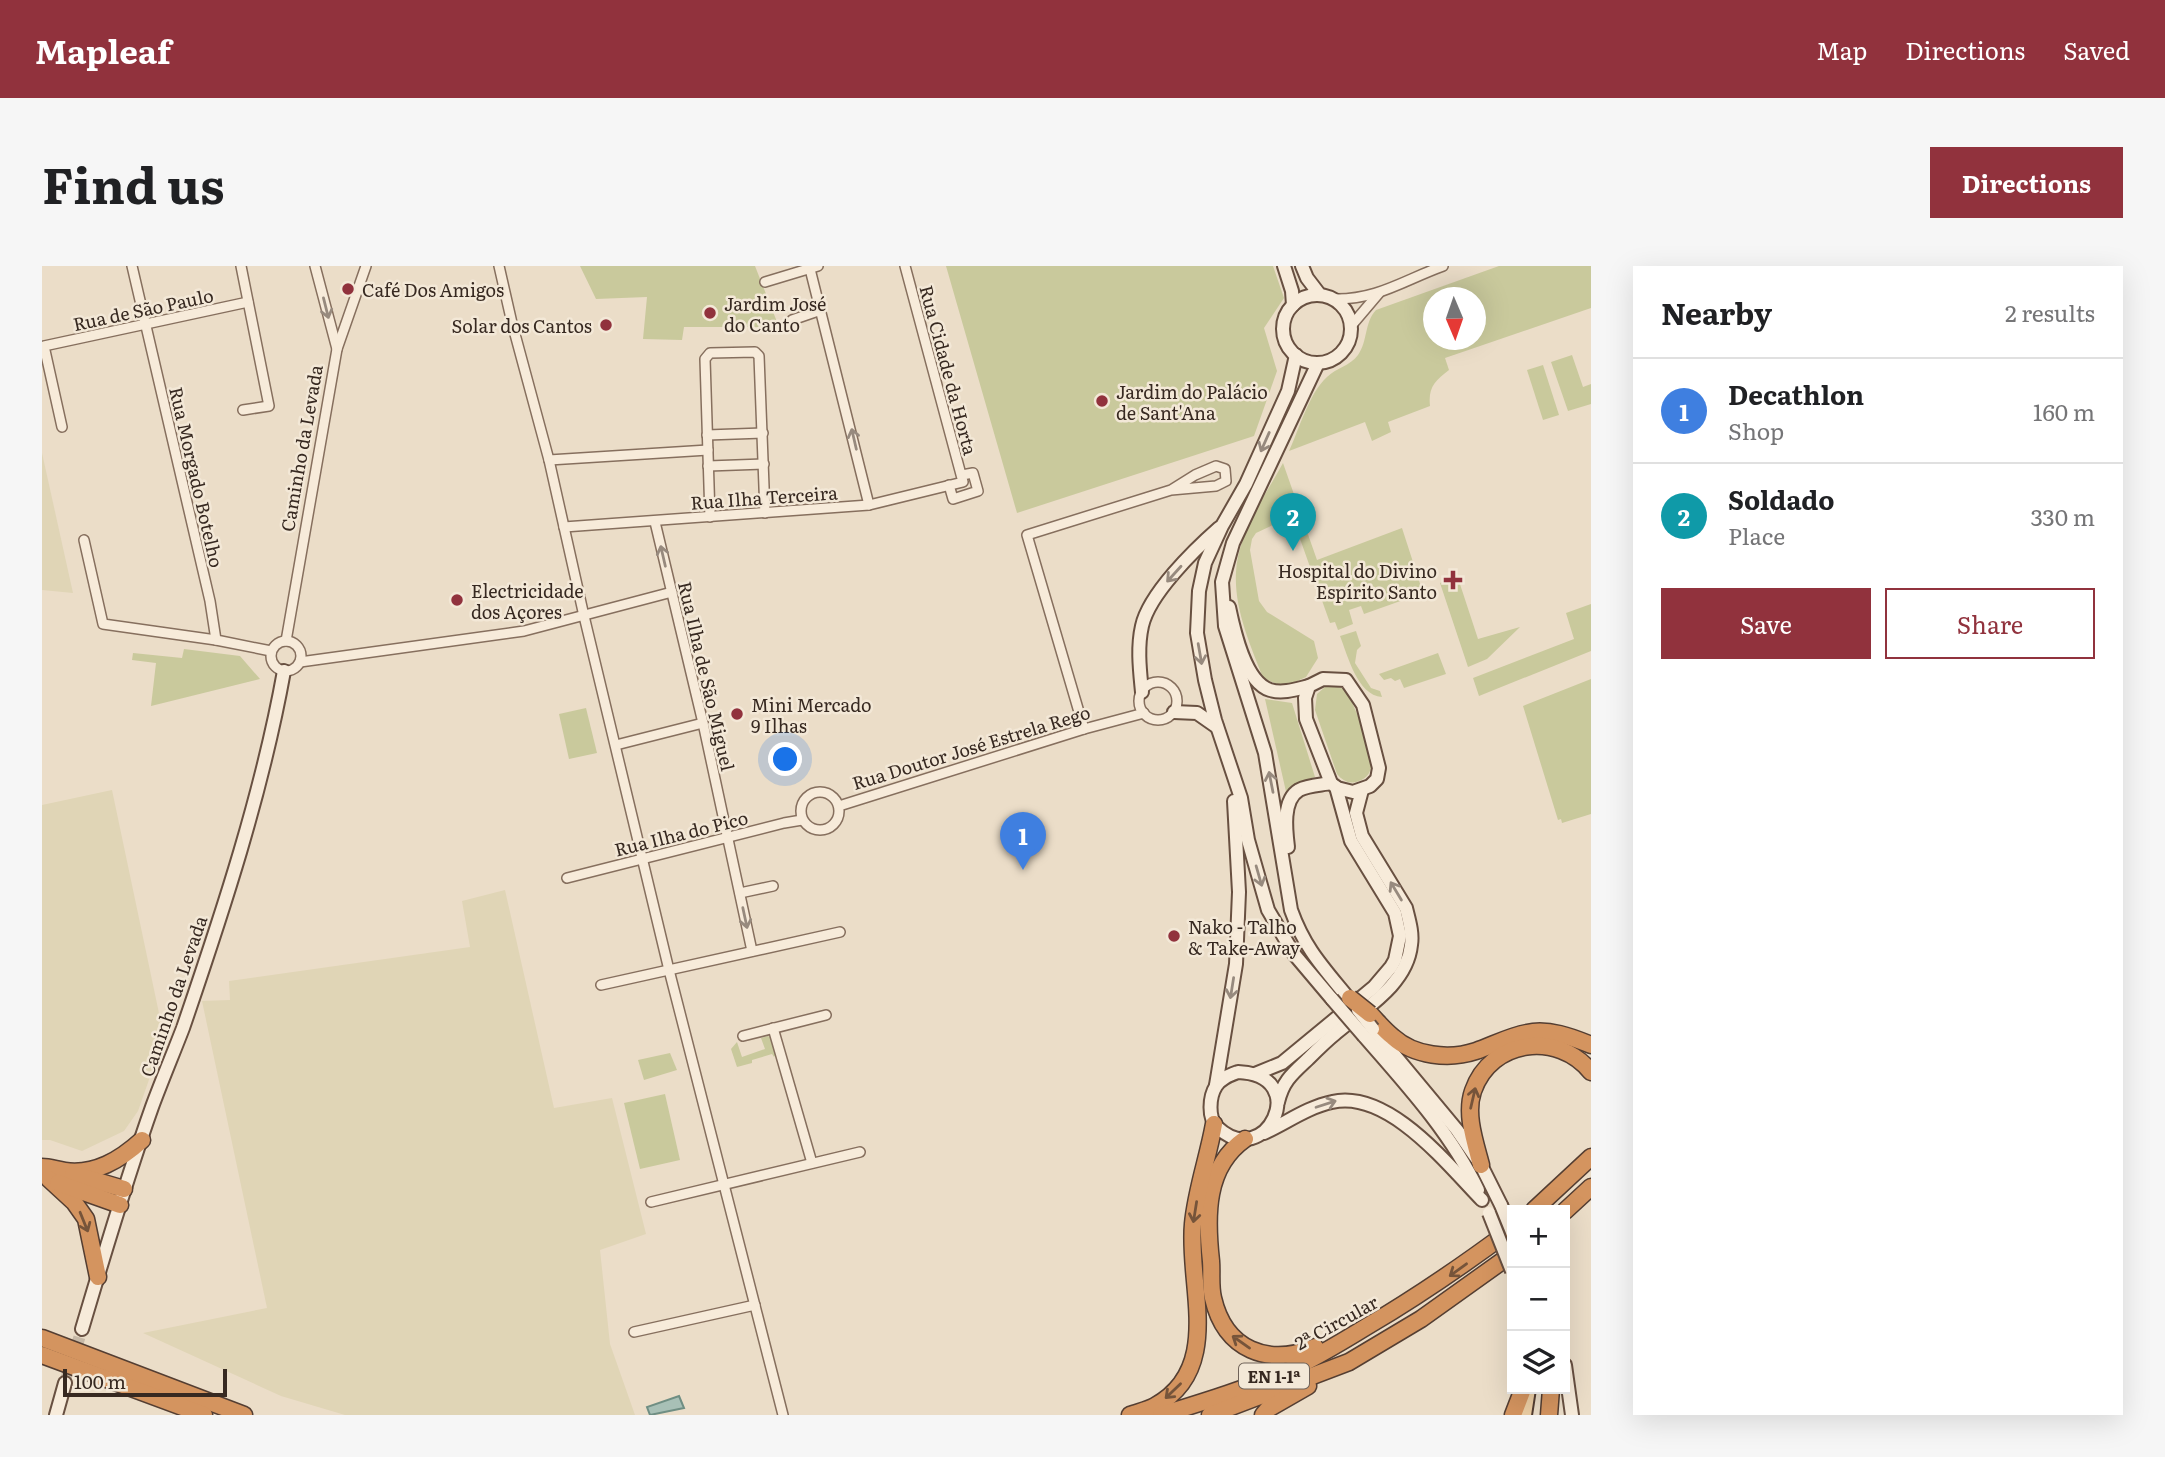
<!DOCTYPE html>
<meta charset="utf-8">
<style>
:root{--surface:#fff;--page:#f6f6f6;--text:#202124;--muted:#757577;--line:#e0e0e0;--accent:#91323d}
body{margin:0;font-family:Literata,serif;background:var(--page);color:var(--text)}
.controls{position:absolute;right:21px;bottom:21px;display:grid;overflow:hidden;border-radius:0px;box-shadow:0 7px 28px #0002}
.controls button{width:63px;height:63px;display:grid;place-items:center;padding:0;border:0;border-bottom:2px solid var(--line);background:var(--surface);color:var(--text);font:35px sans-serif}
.compass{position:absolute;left:1381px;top:21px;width:63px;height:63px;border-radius:50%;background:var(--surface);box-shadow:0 7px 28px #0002;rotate:178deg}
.scale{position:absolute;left:21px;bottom:18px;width:164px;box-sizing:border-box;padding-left:7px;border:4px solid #372921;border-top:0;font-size:19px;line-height:24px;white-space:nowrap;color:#372921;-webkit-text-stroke:5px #f3e8d7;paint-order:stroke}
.you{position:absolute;left:744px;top:494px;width:24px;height:24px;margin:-18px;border:5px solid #fff;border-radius:50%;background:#1a73e8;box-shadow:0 0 0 10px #1a73e833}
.badge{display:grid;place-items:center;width:46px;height:46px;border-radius:50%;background:var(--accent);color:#fff;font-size:23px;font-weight:700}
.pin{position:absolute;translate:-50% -58px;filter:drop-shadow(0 2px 4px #0008)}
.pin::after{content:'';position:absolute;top:37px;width:24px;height:21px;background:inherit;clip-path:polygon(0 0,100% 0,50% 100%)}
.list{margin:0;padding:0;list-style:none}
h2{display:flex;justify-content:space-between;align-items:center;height:91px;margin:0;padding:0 28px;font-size:30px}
h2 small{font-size:23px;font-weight:400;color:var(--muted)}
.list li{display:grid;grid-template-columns:46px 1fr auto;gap:21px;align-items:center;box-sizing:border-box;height:105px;padding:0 28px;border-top:2px solid var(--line)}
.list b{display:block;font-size:26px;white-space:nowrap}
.list p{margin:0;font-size:23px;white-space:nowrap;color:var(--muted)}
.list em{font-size:23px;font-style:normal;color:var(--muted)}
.actions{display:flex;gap:14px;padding:21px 28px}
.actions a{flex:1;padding:16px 0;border:2px solid var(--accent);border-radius:0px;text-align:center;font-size:24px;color:var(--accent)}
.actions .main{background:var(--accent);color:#fff}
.icon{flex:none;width:38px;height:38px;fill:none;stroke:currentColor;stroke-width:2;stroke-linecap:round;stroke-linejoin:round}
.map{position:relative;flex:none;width:1549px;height:1149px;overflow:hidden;border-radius:0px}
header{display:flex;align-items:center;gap:42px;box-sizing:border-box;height:98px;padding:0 35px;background:var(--accent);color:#fff}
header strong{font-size:33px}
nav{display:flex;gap:38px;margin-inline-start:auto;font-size:24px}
.intro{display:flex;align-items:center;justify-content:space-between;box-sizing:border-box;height:168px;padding:0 42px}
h1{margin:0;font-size:49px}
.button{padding:18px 32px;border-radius:0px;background:var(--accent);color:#fff;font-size:24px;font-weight:700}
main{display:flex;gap:42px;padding:0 42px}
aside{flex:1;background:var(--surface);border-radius:0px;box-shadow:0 7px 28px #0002}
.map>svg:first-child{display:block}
.farmland{fill:#e0d5b6}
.green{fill:#c9c99c;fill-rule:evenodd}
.water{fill:#a8c0b6;stroke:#6f8e83;stroke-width:2}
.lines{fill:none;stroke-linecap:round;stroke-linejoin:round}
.secondary-tunnel{stroke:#c7b9a7;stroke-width:12;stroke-dasharray:12 6;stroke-linecap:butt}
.street-casing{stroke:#866f5e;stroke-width:12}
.secondary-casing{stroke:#685041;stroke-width:16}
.primary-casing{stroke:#543e32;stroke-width:18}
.highway-casing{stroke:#543e32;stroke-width:19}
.street{stroke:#f7ebda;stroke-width:9}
.secondary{stroke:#f7ebda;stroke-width:12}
.primary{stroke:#ebcda3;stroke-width:14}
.highway{stroke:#d4945f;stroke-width:16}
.secondary-bridge-casing{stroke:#685041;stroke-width:16;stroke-linecap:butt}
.highway-bridge-casing{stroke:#543e32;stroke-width:19;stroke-linecap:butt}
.secondary-bridge{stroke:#f7ebda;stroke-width:12}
.highway-bridge{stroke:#d4945f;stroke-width:16}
.oneway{stroke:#978a7e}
.oneway2{stroke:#76543a}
.poi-dot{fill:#91323d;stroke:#f3e8d7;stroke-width:2.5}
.labels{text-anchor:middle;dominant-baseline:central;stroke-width:5;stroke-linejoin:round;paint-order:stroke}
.shield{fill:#f3e8d7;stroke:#6f6258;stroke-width:2}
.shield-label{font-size:16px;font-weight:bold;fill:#372921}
.poi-label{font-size:18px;fill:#372921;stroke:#f3e8d7;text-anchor:start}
.street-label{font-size:18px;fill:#372921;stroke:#f3e8d7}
</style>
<header>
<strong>Mapleaf</strong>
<nav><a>Map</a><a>Directions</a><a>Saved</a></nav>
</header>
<div class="intro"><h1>Find us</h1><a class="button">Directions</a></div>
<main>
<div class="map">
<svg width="1549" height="1149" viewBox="0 0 1549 1149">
<rect width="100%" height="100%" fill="#ebddc8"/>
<g class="farmland">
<path d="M0,187L31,327L0,324Z"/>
<path d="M70,524L122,771L96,845L82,865L40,885L8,874H0V539Z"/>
<path d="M463,624L512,842L570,832L604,968L558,984L568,1078L593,1149H303L239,1130L101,1067L225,1042L160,735L188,734L187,715L428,681L420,635Z"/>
</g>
<g class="green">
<path d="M538,0H713L737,61H642L640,74L601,73L605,31L554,33Z"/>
<path d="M904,0H1231L1242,32L1222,62L1235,105L1212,170L975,247Z"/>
<path d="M1457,0H1549V42L1403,92L1407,104C1393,115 1386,121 1388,140L1346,156L1349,166L1330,175L1323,156L1247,185C1257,164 1267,127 1285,111C1294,102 1308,100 1316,89C1326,75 1322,57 1334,44ZM1392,32H1434V74H1392Z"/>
<path d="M1530,89L1541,121L1549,118V138L1526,145L1509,96Z"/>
<path d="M1501,99L1517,149L1501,154L1485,104Z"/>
<path d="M1241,197L1275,294L1360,262L1381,327L1322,348L1319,340L1307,344L1311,358L1296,364L1293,356L1288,357L1257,270L1248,262L1233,258L1214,267L1210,273L1208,284L1217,335L1225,346L1272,375L1276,392L1264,411L1242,421L1221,412C1208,378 1192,343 1194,306C1196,267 1223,230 1241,197Z"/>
<path d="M1415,309L1436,373L1478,361L1445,393L1426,401L1398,317Z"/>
<path d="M1549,338V385L1437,430L1431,412L1532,373L1524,347Z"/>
<path d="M1314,365L1319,380L1315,384L1313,397L1329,422L1338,425L1340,431C1315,429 1306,390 1298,370Z"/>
<path d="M142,383L198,390L218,413L109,440L114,397L90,394L91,387L140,392Z"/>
<path d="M1396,387L1404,408L1362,422L1358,413L1353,415L1349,412L1342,414L1337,408Z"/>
<path d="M1549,413V548L1520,557L1519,553L1516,554L1481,440Z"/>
<path d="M1288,419L1303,423C1311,434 1332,489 1329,501C1328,509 1322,514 1314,516C1306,518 1300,514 1295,508L1273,444L1275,428L1283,421Z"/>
<path d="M1223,433L1250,437L1273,511C1261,514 1252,519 1245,530Z"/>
<path d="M544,442L555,487L527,493L517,448Z"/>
<path d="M726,770L731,773L735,786L732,791L730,788L710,794V797L695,801L689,783L695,776L700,791L723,783L719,772Z"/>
<path d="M628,787L635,804L602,814L596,794Z"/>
<path d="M623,828L638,894L598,903L582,837Z"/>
</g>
<path class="water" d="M637,1130L642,1142L608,1149L605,1141Z"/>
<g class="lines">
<path class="secondary-tunnel" d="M23,1117L40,1063"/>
<defs>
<g id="street">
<path d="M90,0L168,335L174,374L229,385"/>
<path d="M199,0L227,140L201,144"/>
<path d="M273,0L295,83"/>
<path d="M457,0L470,57L507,194L542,350L627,704L741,1149"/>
<path d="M768,3L827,239"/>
<path d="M723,16L776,0"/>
<path d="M1292,33C1335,34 1362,14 1401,0"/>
<path d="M750,54L779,44"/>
<path d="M1309,60L1337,27"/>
<path d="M20,161L2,80L206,36"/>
<path d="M665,169L721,167"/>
<path d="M507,194L666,184"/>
<path d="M666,200L722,198"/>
<path d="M907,219L911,233L936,225L931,207L920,209"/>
<path d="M668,251L663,93L668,87L713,86L717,90L723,247"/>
<path d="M613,256L661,457L710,685"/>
<path d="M522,261L827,239L921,216L863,0"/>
<path d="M42,274L61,358L174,374"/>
<circle cx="244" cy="390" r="15"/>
<path d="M244,375L295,83L324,0"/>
<path d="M258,396L482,365L630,326"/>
<circle cx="1116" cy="435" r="19"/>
<path d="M1042,463L985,269L1129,224L1174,220L1184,215L1183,203L1174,200L1153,209L1129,224"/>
<path d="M574,479L661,457"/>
<circle cx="778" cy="545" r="19"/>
<path d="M797,540L1042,463L1102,447"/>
<path d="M525,612L742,557L760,554"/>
<path d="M698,627L731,620"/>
<path d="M559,719L798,666"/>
<path d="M731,762L770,897"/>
<path d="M701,770L784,749"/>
<path d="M609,936L818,886"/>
<path d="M592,1066L713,1039"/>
</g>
<g id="secondary">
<path d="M1242,0L1250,25L1251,39"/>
<path d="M1260,0L1265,12L1278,29"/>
<circle cx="1275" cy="63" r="34"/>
<path d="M1254,89L1246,125L1204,218L1180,260L1163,297L1157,325L1155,367L1163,414L1173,454L1199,532L1206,574L1226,644L1252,688L1290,733"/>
<path d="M1276,97L1191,277L1180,316L1183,360L1223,487L1249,644C1263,683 1281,701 1307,733"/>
<path d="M1187,341C1192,365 1203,416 1228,424C1241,428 1255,423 1267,420"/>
<path d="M1281,413L1304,414L1321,439L1337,502L1335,513L1328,520L1311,526L1295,522L1289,517L1264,453L1263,432L1267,420Z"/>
<path d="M1100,426C1098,405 1095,382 1100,360C1107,328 1152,284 1177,262"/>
<path d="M1132,446L1155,447L1175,461"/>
<path d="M1246,581C1244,565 1240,534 1257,524C1266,519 1279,519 1289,517"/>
<path d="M1331,763L1415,864L1439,899L1459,939"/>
<path d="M1322,770C1363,817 1409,867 1436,924"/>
<path d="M1196,806C1272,809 1223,907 1175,861C1166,852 1167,831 1174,820C1179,812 1188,809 1196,806Z"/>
<path d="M1213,808L1240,797L1332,721L1349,701L1353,694L1358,670L1353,647L1309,575L1294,521"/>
<path d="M1174,819L1194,698L1197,626L1192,535"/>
<path d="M1236,836C1241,815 1250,808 1266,793C1275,784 1284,775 1294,767C1322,743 1365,719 1369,679C1371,667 1367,654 1364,642L1320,570L1314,547L1320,524"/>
<path d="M1222,867C1244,857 1266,841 1290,836C1346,823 1405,898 1440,934"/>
<path d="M40,1063C62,989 84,914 110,841C120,814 131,788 141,762C181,645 220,527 242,405"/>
<path d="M1523,1099L1530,1149"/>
<path d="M14,1149L23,1117"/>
</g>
<path id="primary" d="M1482,1149L1486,1123"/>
<g id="highway">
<path d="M1328,748C1335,755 1342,764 1351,771C1372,790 1407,794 1434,785C1451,779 1468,770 1485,767C1506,762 1530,771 1549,779"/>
<path d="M1203,873C1163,901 1164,950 1169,995C1170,1007 1168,1019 1171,1032C1183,1084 1226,1101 1273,1081"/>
<path d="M1439,899C1433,876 1423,848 1431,825C1449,773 1516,765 1549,806"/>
<path d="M0,901C8,901 15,904 23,905C53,909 78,894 100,874"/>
<path d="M31,908L82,923"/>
<path d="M7,913L32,936L44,953L56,1011"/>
<path d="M16,917L78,939"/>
<path d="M1492,944L1549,891"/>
<path d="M1523,945L1549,921"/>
<path d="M0,1072L202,1149"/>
<path d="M0,1089L162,1149"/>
<path d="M1088,1149C1096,1146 1106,1144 1113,1140C1182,1102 1145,1019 1151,958C1154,924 1166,892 1172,858"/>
<path d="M1119,1149C1161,1136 1204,1123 1245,1105C1272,1093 1298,1077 1324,1061C1375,1031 1423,998 1470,963"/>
<path d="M1168,1149L1307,1096L1379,1053L1470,988"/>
<path d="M1221,1149L1226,1143L1266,1120"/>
<path d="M1471,1149L1481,1123"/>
<path d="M1507,1149L1509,1123"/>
</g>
</defs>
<use href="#street" class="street-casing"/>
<use href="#secondary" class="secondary-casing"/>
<use href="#primary" class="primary-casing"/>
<use href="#highway" class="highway-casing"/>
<use href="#street" class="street"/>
<use href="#secondary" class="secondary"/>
<use href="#primary" class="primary"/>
<use href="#highway" class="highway"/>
<defs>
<g id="secondary-bridge">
<path d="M1290,733L1322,770"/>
<path d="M1316,744L1331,763"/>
<path d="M1459,939L1470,966"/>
<path d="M1447,947L1470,1005"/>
</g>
<path id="highway-bridge" d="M1308,732L1328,748"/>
</defs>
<use href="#secondary-bridge" class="secondary-bridge-casing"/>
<use href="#highway-bridge" class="highway-bridge-casing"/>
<use href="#secondary-bridge" class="secondary-bridge"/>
<use href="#highway-bridge" class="highway-bridge"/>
</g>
<defs><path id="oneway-shaft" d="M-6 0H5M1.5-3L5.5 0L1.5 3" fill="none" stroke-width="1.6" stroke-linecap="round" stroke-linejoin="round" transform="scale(1.75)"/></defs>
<g class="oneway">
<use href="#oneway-shaft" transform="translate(284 42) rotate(76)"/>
<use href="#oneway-shaft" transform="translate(812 173) rotate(-103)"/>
<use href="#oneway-shaft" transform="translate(1223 176) rotate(114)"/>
<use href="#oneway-shaft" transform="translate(621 290) rotate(-103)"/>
<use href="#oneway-shaft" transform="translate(1132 308) rotate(132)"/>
<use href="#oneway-shaft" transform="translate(1158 388) rotate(80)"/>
<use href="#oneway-shaft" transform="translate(1229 516) rotate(-101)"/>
<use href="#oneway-shaft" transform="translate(1217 610) rotate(74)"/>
<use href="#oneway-shaft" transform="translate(1354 625) rotate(-121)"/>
<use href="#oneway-shaft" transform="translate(703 652) rotate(78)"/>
<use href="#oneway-shaft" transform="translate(1190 722) rotate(99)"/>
<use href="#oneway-shaft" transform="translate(1284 838) rotate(-18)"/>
</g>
<g class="oneway2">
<use href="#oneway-shaft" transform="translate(1431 832) rotate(-77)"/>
<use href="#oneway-shaft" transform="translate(1153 946) rotate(99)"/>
<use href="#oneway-shaft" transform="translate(42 956) rotate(68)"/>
<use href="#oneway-shaft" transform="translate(1416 1004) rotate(144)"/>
<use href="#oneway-shaft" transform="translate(1199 1076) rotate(-145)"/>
<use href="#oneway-shaft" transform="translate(1131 1125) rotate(136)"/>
</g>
<g class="poi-dot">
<circle cx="306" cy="23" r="7"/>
<circle cx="668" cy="47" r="7"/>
<circle cx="564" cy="59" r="7"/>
<circle cx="1060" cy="135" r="7"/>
<path d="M1407.5 303.5h7v7h7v7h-7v7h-7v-7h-7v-7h7z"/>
<circle cx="415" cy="334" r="7"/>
<circle cx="695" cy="448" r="7"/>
<circle cx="1132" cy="670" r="7"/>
</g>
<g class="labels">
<rect class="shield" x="1197" y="1097.5" width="70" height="25" rx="5"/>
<g class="shield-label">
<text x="1232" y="1110">EN 1-1ª</text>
</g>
<g class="poi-label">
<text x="320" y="23">Café Dos Amigos</text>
<text x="682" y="37">Jardim José<tspan x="682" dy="21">do Canto</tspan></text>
<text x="550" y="59" text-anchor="end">Solar dos Cantos</text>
<text x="1074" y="125">Jardim do Palácio<tspan x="1074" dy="21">de Sant'Ana</tspan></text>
<text x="1395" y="304" text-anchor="end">Hospital do Divino<tspan x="1395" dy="21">Espírito Santo</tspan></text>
<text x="429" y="324">Electricidade<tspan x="429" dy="21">dos Açores</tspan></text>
<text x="709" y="438">Mini Mercado<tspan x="709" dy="21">9 Ilhas</tspan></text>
<text x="1146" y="660">Nako - Talho<tspan x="1146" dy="21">&amp; Take-Away</tspan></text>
</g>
<g class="street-label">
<text transform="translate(101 43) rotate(-12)">Rua de São Paulo</text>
<text transform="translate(907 104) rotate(75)">Rua Cidade da Horta</text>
<text transform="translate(259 182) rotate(-80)">Caminho da Levada</text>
<text transform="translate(155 211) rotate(77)">Rua Morgado Botelho</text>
<text transform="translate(722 231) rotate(-4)">Rua Ilha Terceira</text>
<text transform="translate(665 410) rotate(77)">Rua Ilha de São Miguel</text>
<text transform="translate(929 481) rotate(-17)">Rua Doutor José Estrela Rego</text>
<text transform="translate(639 567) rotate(-14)">Rua Ilha do Pico</text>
<text transform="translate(131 730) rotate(-71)">Caminho da Levada</text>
<text transform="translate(1294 1056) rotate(-29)">2ª Circular</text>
</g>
</g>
</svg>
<div class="controls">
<button>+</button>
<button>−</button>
<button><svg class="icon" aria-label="layers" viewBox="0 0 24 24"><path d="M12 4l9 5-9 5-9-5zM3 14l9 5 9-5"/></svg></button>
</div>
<svg class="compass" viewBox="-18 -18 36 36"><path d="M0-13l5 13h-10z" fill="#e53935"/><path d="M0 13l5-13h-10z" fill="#757577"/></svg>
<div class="scale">100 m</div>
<div class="you"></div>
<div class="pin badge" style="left:981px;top:604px;background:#3f7fe0">1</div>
<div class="pin badge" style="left:1251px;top:285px;background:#0f9aa8">2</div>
</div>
<aside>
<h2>Nearby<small>2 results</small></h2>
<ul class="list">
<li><span class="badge" style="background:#3f7fe0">1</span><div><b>Decathlon</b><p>Shop</p></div><em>160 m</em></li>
<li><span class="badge" style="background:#0f9aa8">2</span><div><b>Soldado</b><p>Place</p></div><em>330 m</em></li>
</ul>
<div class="actions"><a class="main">Save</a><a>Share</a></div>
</aside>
</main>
